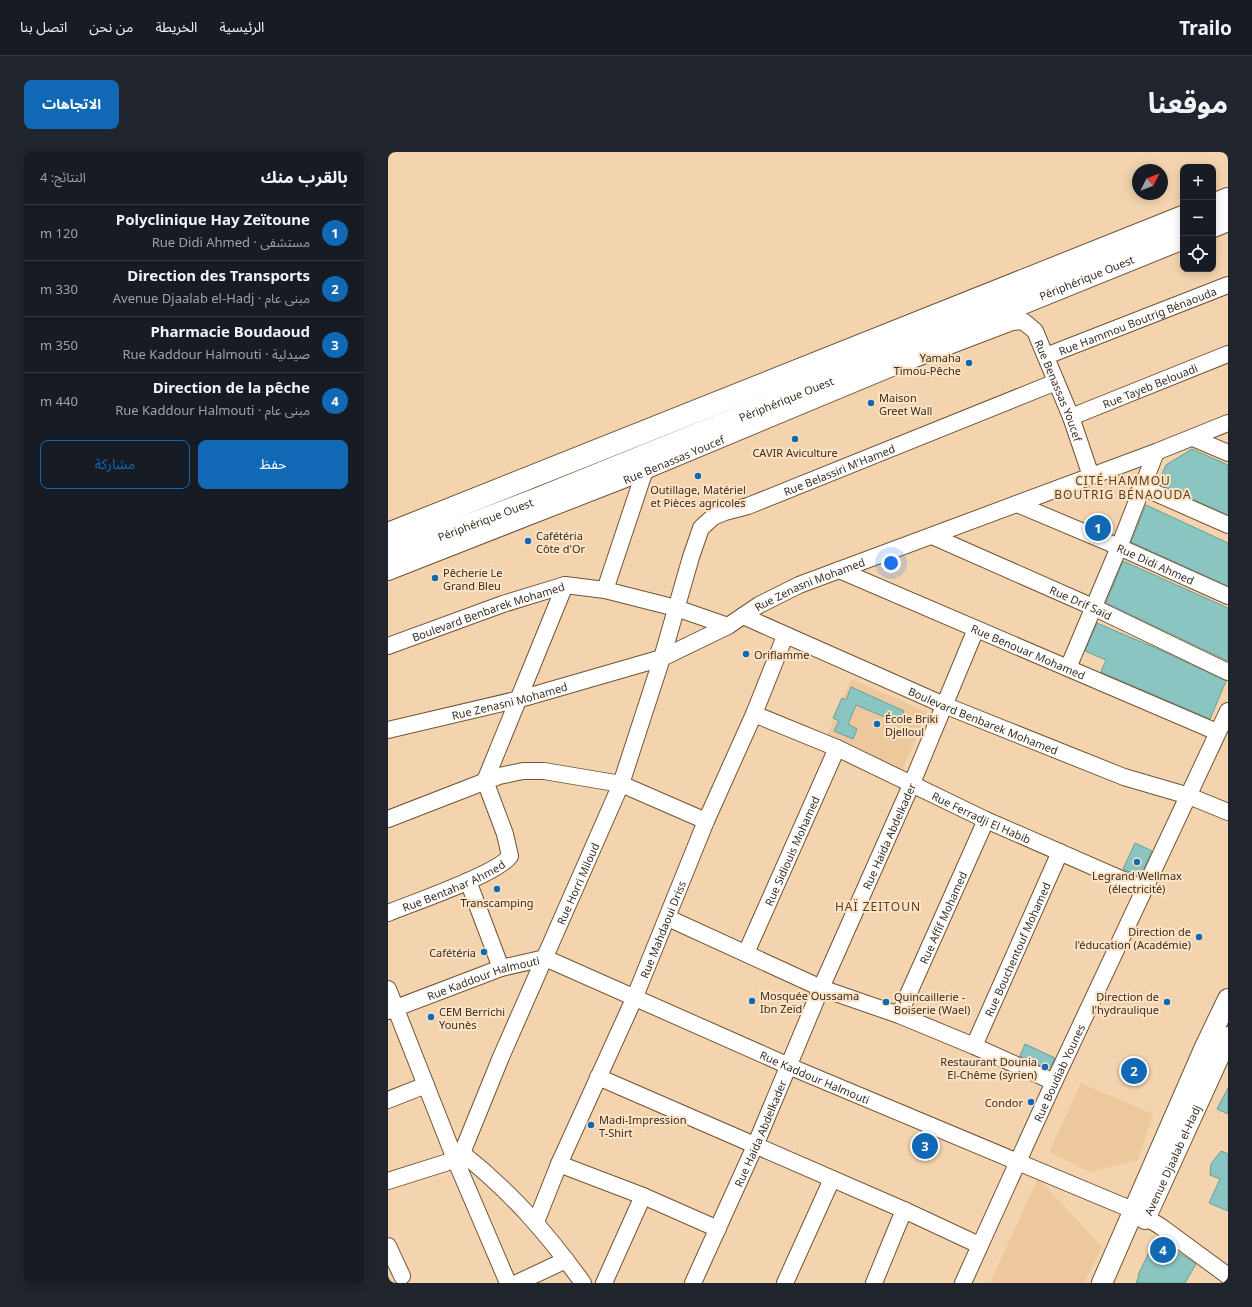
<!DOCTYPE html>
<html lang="ar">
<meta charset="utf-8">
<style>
:root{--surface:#171b24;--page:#20242c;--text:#f1f3f6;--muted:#9ea1a6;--line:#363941;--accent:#1169b6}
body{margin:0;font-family:"Noto Sans","Noto Sans Arabic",sans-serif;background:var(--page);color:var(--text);direction:rtl}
.controls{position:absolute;right:12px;top:12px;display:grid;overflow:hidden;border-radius:8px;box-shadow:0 2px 10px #0003}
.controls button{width:36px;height:36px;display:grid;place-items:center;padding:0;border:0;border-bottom:1px solid var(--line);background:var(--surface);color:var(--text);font:20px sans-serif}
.compass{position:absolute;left:744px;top:12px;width:36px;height:36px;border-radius:50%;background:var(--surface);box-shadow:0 2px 10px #0003;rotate:48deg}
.you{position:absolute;left:503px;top:411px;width:14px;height:14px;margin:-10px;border:3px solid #fff;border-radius:50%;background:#1a73e8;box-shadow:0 0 0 6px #1a73e833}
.badge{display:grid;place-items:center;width:26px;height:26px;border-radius:50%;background:var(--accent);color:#fff;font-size:13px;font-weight:700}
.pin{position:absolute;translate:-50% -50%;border:2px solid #fff;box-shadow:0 1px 4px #0006}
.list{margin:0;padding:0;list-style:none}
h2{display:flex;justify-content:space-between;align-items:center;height:52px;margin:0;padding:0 16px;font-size:17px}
h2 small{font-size:13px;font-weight:400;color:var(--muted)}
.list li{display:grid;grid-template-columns:26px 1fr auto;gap:12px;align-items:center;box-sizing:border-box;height:56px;padding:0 16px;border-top:1px solid var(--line)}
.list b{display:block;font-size:15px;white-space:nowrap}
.list p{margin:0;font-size:13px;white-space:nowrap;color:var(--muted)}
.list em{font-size:13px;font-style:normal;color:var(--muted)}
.actions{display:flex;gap:8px;padding:12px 16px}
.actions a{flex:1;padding:9px 0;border:1px solid var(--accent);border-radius:8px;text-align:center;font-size:14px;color:var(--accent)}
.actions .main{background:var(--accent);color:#fff}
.icon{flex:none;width:22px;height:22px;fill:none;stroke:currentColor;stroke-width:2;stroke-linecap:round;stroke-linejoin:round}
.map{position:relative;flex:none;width:840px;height:1131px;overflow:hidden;direction:ltr;border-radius:8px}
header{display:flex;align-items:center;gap:24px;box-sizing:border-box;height:56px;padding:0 20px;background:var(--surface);border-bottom:1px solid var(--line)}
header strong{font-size:19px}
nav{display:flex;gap:22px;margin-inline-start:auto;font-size:14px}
.intro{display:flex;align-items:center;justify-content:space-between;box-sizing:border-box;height:96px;padding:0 24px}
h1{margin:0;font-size:28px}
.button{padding:10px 18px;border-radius:8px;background:var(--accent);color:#fff;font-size:14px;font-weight:700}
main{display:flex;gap:24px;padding:0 24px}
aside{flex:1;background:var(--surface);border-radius:8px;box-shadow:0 2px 10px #0003}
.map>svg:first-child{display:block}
.built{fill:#edc89d}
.building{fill:#8bc5c1;stroke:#669f9c}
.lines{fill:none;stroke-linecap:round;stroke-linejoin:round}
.minor-casing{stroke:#705534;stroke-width:18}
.major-casing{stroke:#705534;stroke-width:22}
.highway-casing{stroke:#705534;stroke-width:24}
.minor{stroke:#fff;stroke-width:16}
.major{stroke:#fff;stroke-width:20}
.highway{stroke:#fff;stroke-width:22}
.poi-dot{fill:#1169b6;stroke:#fce3c5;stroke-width:1.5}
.labels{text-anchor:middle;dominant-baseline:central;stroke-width:4;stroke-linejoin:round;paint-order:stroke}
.street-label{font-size:11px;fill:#3a2d1f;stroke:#fce3c5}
.poi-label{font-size:11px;fill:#3a2d1f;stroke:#fce3c5;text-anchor:start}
.neighbourhood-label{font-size:12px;letter-spacing:1px;fill:#593f1e;stroke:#fce3c5}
</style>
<header>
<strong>Trailo</strong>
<nav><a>الرئيسية</a><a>الخريطة</a><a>من نحن</a><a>اتصل بنا</a></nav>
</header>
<div class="intro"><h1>موقعنا</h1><a class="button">الاتجاهات</a></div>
<main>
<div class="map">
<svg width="840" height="1131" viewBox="0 0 840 1131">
<rect width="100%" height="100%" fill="#f4d4af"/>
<g class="built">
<path d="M463,527L539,560L515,617L439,584Z"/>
<path d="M693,931L765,962L750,1008L702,1020L661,1000Z"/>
<path d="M650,1026L714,1095L696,1131H602Z"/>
</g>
<g class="building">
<path d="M804,297L840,313V363L770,332L778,313Z"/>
<path d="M758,353L840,391V434L743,390Z"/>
<path d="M735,409L840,456V509L718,451Z"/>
<path d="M709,471L770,497L838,529L822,567L713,520L718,508L697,499Z"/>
<path d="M463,535L516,559L511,571L468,553L460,572L469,577L465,587L446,579L451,569L445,566L454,546L458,548Z"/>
<path d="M747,691L764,699L752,725L735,717Z"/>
<path d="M637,892L667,906L661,918L632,904Z"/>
<path d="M840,936V962L829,957Z"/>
<path d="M833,999L840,1002V1059L821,1051L832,1027L822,1023L823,1012Z"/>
<path d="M768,1086L808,1112L797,1131H748L751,1124L750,1123Z"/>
</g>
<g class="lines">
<defs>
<g id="minor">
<path id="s1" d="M658,204L840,133"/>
<path id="s2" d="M683,265L840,202"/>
<path d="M805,286L840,301"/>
<path d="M754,335L840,373"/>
<path id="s3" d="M629,352L731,395L840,444"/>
<path id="s4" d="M544,384L705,455L840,520"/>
<path id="s5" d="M451,418L829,580"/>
<path id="s6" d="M0,420L235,328L511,213L624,170L635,169L647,179L683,265L703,324"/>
<path d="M217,438L257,318"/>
<path id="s7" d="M355,464L556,553L736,625L801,644L840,660"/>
<path id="s8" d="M0,494L115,452L177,433L217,438L288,456L340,474"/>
<path d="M680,516L731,395L768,300"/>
<path id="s9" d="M366,562L449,596L598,668L756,737"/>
<path id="s10" d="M0,578L132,547L274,506L340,474L371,453L411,433L768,300L840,271"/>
<path d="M0,667L111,624L135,619H156L233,632L318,669"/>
<path d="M80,729L113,816"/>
<path id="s11" d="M0,761C24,751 110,722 122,704L117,682L97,629L177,433"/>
<path d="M280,766L433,836L511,863L586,894L666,930"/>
<path id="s12" d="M358,801L449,596"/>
<path d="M0,837L67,1007L120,1131"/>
<path id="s13" d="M0,859L113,816L157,806L410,918L747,1059L772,1074L840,1124"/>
<path id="s14" d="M511,863L598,668"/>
<path id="s15" d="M586,894L672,700"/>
<path d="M210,925L516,1058L591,1093"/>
<path d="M0,948L38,933"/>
<path d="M74,1001C123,1040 158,1080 195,1131"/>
<path d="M171,1012L255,1044L330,1077"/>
<path id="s16" d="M0,1029L57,1011L67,1007L74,1001L113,905L233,632L274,506L303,405L313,376L325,365L337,360L360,354L668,230"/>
<path id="s17" d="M148,1070L171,1012L246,847L318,669L366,562L397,484"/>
<path d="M0,1094L14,1124"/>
<path d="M129,1131L178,1108"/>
<path d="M216,1131L255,1044"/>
<path id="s18" d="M305,1131L367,994L433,836L524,631L588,477"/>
<path d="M397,1131L444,1027"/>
<path d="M486,1131L516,1058"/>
<path id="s19" d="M575,1131L666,930L840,559"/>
</g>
<g id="major">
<path id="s20" d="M757,1067L840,885"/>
<path d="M714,1131L817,895L840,847"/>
</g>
<g id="highway">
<path d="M825,53L840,47"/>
<path d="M825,74L840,68"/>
<path d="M0,382L795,65"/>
<path id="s21" d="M0,404L152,346L795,86"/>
</g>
</defs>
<use href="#minor" class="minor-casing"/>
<use href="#major" class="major-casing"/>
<use href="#highway" class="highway-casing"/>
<use href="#minor" class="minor"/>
<use href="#major" class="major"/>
<use href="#highway" class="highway"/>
</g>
<g class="poi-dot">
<circle cx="581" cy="211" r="4"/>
<circle cx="483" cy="251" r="4"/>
<circle cx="407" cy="287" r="4"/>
<circle cx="310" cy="324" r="4"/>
<circle cx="140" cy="389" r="4"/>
<circle cx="47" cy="426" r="4"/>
<circle cx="358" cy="502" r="4"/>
<circle cx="489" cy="572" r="4"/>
<circle cx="749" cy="710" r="4"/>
<circle cx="109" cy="737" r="4"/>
<circle cx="811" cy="785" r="4"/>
<circle cx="96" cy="800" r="4"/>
<circle cx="364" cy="849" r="4"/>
<circle cx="498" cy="850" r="4"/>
<circle cx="779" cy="850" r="4"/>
<circle cx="43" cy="865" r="4"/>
<circle cx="657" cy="915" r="4"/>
<circle cx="643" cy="950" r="4"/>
<circle cx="203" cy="973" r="4"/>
</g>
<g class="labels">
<g class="street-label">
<text stroke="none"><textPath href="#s21" startOffset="752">Périphérique Ouest</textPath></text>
<text stroke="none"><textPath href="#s1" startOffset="98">Rue Hammou Boutrig Bénaouda</textPath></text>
<text stroke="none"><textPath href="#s2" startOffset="85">Rue Tayeb Belouadi</textPath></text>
<text stroke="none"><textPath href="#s6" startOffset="763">Rue Benassas Youcef</textPath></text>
<text stroke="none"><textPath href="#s21" startOffset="428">Périphérique Ouest</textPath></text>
<text stroke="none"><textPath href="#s6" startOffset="307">Rue Benassas Youcef</textPath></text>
<text stroke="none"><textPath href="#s16" startOffset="901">Rue Belassiri M'Hamed</textPath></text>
<text stroke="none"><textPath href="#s21" startOffset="104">Périphérique Ouest</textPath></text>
<text stroke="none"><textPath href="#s3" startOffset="151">Rue Didi Ahmed</textPath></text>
<text stroke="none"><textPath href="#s10" startOffset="449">Rue Zenasni Mohamed</textPath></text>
<text stroke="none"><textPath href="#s4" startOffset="163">Rue Drif Saïd</textPath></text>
<text stroke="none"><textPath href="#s8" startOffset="106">Boulevard Benbarek Mohamed</textPath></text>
<text stroke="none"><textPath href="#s5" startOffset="206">Rue Benouar Mohamed</textPath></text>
<text stroke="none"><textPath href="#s10" startOffset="125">Rue Zenasni Mohamed</textPath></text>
<text stroke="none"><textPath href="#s7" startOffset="262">Boulevard Benbarek Mohamed</textPath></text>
<text stroke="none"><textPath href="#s9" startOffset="250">Rue Ferradji El Habib</textPath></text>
<text stroke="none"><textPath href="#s18" startOffset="488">Rue Haida Abdelkader</textPath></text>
<text stroke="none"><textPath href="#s12" startOffset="112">Rue Sidiouis Mohamed</textPath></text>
<text stroke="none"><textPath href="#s11" startOffset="71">Rue Bentahar Ahmed</textPath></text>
<text stroke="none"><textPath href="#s16" startOffset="373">Rue Horri Miloud</textPath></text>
<text stroke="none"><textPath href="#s14" startOffset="107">Rue Affif Mohamed</textPath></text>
<text stroke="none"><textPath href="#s17" startOffset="319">Rue Mahdaoui Driss</textPath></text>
<text stroke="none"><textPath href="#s15" startOffset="106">Rue Bouchentouf Mohamed</textPath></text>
<text stroke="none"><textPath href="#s13" startOffset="101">Rue Kaddour Halmouti</textPath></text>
<text stroke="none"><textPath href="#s19" startOffset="231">Rue Boudiab Younes</textPath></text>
<text stroke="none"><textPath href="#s13" startOffset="461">Rue Kaddour Halmouti</textPath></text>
<text stroke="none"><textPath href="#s18" startOffset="164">Rue Haida Abdelkader</textPath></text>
<text stroke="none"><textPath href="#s20" startOffset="65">Avenue Djaalab el-Hadj</textPath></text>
</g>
<g class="poi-label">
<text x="573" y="205" text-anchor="end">Yamaha<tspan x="573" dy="13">Timou-Pêche</tspan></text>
<text x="491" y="245">Maison<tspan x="491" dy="13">Greet Wall</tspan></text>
<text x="407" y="300" text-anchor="middle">CAVIR Aviculture</text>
<text x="310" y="337" text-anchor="middle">Outillage, Matériel<tspan x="310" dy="13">et Pièces agricoles</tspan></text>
<text x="148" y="383">Cafétéria<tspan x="148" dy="13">Côte d'Or</tspan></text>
<text x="55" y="420">Pêcherie Le<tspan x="55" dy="13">Grand Bleu</tspan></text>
<text x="366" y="502">Oriflamme</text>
<text x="497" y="566">École Briki<tspan x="497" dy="13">Djelloul</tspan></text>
<text x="749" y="723" text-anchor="middle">Legrand Wellmax<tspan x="749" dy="13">(électricité)</tspan></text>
<text x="109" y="750" text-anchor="middle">Transcamping</text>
<text x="803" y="779" text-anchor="end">Direction de<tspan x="803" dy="13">l'éducation (Académie)</tspan></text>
<text x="88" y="800" text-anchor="end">Cafétéria</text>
<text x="372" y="843">Mosquée Oussama<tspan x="372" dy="13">Ibn Zeïd</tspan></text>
<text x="506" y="844">Quincaillerie -<tspan x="506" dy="13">Boiserie (Wael)</tspan></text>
<text x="771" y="844" text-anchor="end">Direction de<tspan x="771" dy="13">l'hydraulique</tspan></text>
<text x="51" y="859">CEM Berrichi<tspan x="51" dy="13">Younès</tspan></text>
<text x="649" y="909" text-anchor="end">Restaurant Dounia<tspan x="649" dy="13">El-Chême (syrien)</tspan></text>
<text x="635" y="950" text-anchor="end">Condor</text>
<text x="211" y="967">Madi-Impression<tspan x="211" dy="13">T-Shirt</tspan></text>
</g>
<g class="neighbourhood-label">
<text x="735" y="328">CITÉ HAMMOU<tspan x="735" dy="14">BOUTRIG BÉNAOUDA</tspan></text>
<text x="490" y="754">HAÏ ZEITOUN</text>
</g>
</g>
</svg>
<div class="controls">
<button>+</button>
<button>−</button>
<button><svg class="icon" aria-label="locate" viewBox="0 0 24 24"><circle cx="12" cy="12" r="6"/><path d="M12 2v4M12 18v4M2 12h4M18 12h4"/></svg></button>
</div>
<svg class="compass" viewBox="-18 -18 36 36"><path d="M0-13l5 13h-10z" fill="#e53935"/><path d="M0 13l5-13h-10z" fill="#9ea1a6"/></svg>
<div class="you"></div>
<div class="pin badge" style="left:710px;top:376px">1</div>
<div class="pin badge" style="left:746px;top:919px">2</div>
<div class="pin badge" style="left:537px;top:994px">3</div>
<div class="pin badge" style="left:775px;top:1098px">4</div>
</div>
<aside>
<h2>بالقرب منك<small>النتائج: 4</small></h2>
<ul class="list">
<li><span class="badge">1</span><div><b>Polyclinique Hay Zeïtoune</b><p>مستشفى · Rue Didi Ahmed</p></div><em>120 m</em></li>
<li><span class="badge">2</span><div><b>Direction des Transports</b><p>مبنى عام · Avenue Djaalab el-Hadj</p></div><em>330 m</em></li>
<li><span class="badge">3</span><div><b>Pharmacie Boudaoud</b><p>صيدلية · Rue Kaddour Halmouti</p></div><em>350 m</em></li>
<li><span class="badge">4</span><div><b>Direction de la pêche</b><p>مبنى عام · Rue Kaddour Halmouti</p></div><em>440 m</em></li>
</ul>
<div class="actions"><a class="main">حفظ</a><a>مشاركة</a></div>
</aside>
</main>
